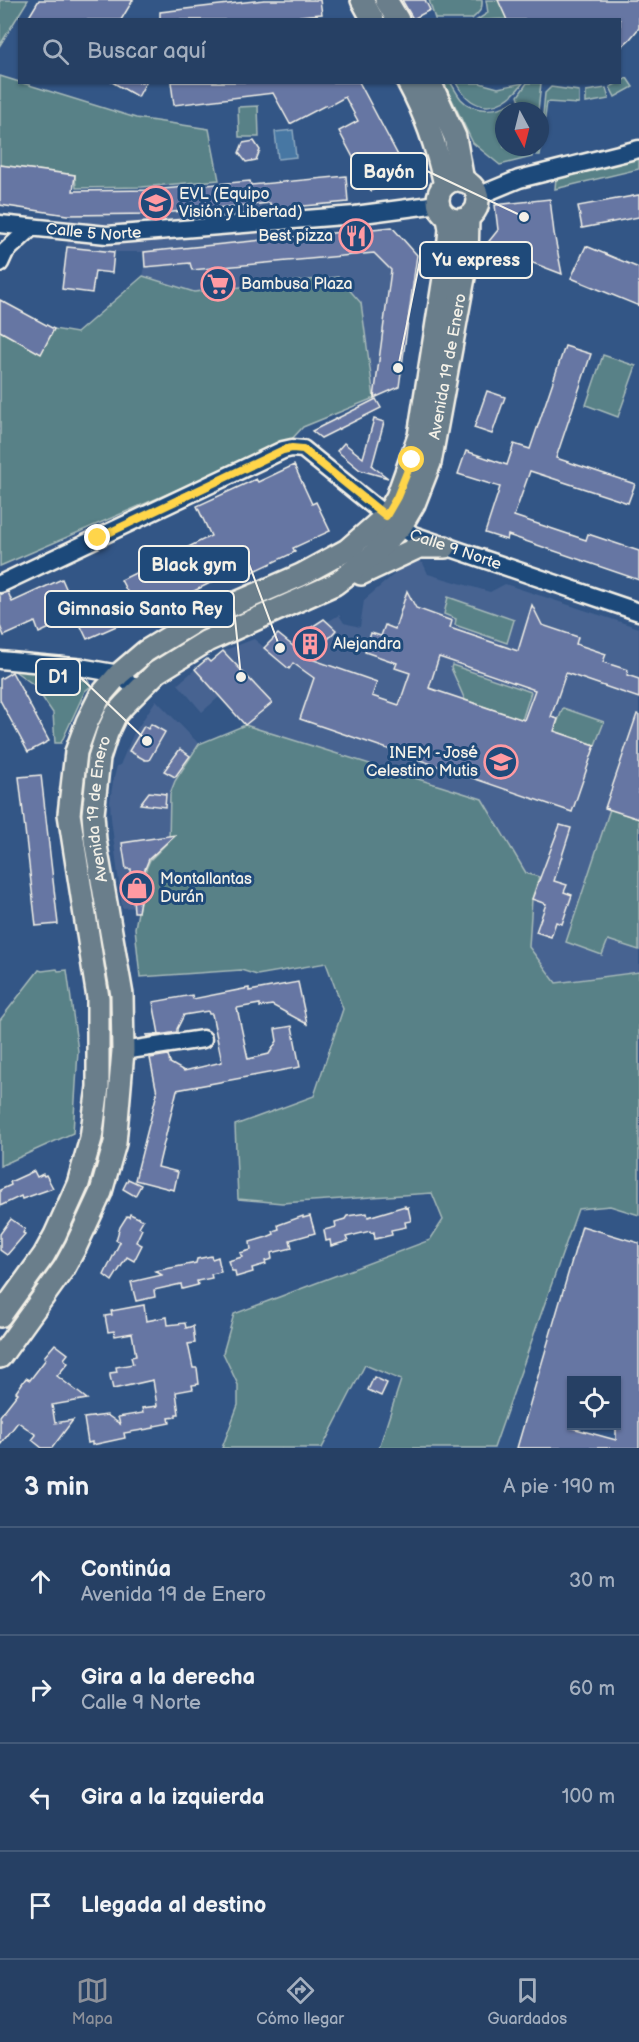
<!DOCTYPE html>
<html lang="es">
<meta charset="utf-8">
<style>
:root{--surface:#264064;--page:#2e476a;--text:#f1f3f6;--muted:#a4afbf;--line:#425978;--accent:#8c9099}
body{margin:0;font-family:"Balsamiq Sans",sans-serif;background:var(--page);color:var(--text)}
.controls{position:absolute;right:18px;bottom:18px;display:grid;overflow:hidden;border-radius:0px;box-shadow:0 2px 4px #0004}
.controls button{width:54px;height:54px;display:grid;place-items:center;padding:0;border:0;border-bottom:2px solid var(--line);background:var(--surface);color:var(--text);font:30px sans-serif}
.compass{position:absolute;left:495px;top:102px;width:54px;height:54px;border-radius:50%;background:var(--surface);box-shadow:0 2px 4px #0004;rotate:173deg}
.stop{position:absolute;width:18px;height:18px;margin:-14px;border:4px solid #ffd54a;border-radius:50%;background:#fff}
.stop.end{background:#ffd54a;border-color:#fff;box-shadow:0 2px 6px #0008}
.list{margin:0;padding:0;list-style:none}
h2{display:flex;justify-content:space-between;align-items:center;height:78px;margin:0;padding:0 24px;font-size:26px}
h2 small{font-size:20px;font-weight:400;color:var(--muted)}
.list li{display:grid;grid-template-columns:39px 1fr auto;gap:18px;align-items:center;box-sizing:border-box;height:108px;padding:0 24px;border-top:2px solid var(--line)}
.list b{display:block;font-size:22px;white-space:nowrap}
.list p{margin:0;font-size:20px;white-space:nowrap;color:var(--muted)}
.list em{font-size:20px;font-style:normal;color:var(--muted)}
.icon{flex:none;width:33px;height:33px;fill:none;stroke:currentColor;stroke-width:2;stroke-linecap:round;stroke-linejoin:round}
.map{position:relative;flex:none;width:639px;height:1448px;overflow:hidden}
.search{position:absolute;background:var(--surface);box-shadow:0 2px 4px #0004;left:18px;right:18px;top:18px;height:66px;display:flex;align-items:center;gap:15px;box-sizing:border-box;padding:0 21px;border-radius:0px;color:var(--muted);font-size:22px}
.sheet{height:510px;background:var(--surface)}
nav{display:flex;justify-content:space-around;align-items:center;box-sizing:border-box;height:84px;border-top:2px solid var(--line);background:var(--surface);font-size:16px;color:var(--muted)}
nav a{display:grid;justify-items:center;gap:3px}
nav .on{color:var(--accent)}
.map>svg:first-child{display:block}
.built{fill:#466391}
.green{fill:#598187;stroke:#a6b9b8;stroke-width:1.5}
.water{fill:#4777a3;stroke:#8ca8bf;stroke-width:1.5}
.building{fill:#6676a3;stroke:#f4f1e8;stroke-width:1.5;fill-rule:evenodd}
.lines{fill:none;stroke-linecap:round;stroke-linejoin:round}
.minor-casing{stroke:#f4f1e8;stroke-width:21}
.major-casing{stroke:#f4f1e8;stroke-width:26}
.minor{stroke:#1f4a7a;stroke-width:16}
.major{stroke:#6b7e8b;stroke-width:21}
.route{stroke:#ffd54a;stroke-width:8}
.labels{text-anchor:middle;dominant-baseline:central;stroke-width:6;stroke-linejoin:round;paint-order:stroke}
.poi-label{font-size:16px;fill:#f4f1e8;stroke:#1f4a7a;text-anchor:start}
.street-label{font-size:16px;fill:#f4f1e8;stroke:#1f4a7a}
.leader{fill:none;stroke:#f4f1e8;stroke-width:2}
.callout-dot{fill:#f4f1e8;stroke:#1f4a7a;stroke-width:2}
.callout{fill:#1f4a7a;stroke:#f4f1e8;stroke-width:2}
.callout-label{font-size:18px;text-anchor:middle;font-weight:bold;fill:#f4f1e8}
</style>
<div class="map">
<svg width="639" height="1448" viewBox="0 0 639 1448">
<rect width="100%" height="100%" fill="#335686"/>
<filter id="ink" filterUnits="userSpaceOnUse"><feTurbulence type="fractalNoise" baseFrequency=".0167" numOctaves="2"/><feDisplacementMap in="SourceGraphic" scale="12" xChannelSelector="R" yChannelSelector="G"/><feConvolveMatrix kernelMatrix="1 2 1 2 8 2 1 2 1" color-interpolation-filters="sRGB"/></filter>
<g filter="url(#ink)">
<g class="built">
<path d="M250,181L253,204H261L264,239L392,227L417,255L399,387L374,398L361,303L338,277L194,292L143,276L145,267L144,252H114L67,247L73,191L152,190Z"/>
<path d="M418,561L423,563L428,574L490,592L505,584L639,628V972L556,983L529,947L532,899L539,878L526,873L482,799L245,725L219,697L202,712L178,684L207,659L211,662L223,651L254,639L289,668L293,663L302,669L336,630L327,622L339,615L344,623L360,627L364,600L406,564Z"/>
<path d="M156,700L199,744L175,781L170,794L169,841L150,860L146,869L139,907L122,908L111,818L110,801L113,782L117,766L120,765L133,735Z"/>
</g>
<g class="green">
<path d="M0,0H28L0,45Z"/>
<path d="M429,0H482C483,10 478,13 472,19H435Z"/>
<path d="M486,0H500L507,19L477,20L488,13Z"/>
<path d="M0,76L136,118L209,129L219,180L142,187L76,188L75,175L0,165Z"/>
<path d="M627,78L633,87L615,97L610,87Z"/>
<path d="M444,83H451C454,88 457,94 461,99C474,114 500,111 514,101L517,108L504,111V147H533L532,157L500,165L473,143Z"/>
<path d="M456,83H480L498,88L523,83C502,111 475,116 456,83Z"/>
<path d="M527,83H541L538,111H523L518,96Z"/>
<path d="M551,87L579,91V104L547,102L540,155H537L538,147H540L545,93Z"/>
<path d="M606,88L609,99L586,103V91Z"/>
<path d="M258,106L259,137H239L238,107Z"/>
<path d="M639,155V169L555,189L556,177Z"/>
<path d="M143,276L194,292L338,277L361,303L374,398L303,427L290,441L0,566V331L41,353L54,329L77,333Z"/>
<path d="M603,355L636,366L618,417L586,405Z"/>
<path d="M448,597L514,620L507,643L455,625L456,619L444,614Z"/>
<path d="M452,665L531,692L522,720L465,700L451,668Z"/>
<path d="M9,667L88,681L91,686L85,691L61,743H55L53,713L34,685Z"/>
<path d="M563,708L604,722L595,745L554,731Z"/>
<path d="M245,725L482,799L526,873L539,877L532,899L529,947L556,983L639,972V1215L610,1206L578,1209L494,1448H379L401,1380L365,1365L322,1448H222L238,1405V1385L223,1353L234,1314L430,1240L443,1220L432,1193L282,1203L238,1199L235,1125L314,1096L343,1009L326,963L257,975L241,970L140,977L135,928L146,869L150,860L169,841L170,794L175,781L199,744Z"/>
<path d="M90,730V766L115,1025L107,1141L97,1176L72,1236L64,1232L105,1096L109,1053L107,1026L76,820Z"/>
<path d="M610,809L639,819V950L608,940L602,955L566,942Z"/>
<path d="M57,969L58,971L67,970L78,1051L73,1133L0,1166V1020L39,970L42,971Z"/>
</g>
<path class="water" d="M293,130L296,157L278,159L275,132Z"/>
<g class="building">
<path d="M39,0H133L121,20H27Z"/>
<path d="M264,0H320L322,14L300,16L301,20H160V12Z"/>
<path d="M402,0H425L430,10L413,19Z"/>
<path d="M498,0H639V28L630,39L620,48V20H507Z"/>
<path d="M112,82H146L138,97Z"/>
<path d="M171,82H359L401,161L403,168L398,174L388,178L390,181L371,191L339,131L358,121L345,97L327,107L326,105L290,124L273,93L174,105Z"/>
<path d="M254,141L260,150L256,160L246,162L239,153L243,143Z"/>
<path d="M0,165L75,175L73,191L152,190L250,181L251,185L346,176L348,202L271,209L270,203L151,214L67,215L0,205Z"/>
<path d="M639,195V217L582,228L578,206Z"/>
<path d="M550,199L554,233L562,274L486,245L498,230L495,205Z"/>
<path d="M392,227L417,255L399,387L374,398L391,270L374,253L192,270L190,263L145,267L144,252Z"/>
<path d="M586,246L639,268V306L571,278Z"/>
<path d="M67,247L114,252L112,273L95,271L92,293L62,289Z"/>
<path d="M0,300L54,329L41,354L0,331Z"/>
<path d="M565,346L591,354L556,458L635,484L628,503L530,471L514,516L586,540L588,534L639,551V580L508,535L507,540L485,533L500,487L458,474L466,451L507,465L514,444L530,449Z"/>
<path d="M487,391L505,397L492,434L474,428Z"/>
<path d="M376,399L381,408L321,438L312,431Z"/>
<path d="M374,419L384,422L372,466L388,478L360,470L337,451L344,443L363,458Z"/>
<path d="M294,465L312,504L316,502L330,531L293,548L295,552L236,580L232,572L140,618L139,616L87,639L76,616L39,633L35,622L4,636L0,626V594L8,592L12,602L62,579L72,602L90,593L100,615L132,601L121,580L211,536L197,506L256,479L258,482Z"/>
<path d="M407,591L416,608L452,621L450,628L518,651L532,605L542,625L578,637L576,644L606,654L603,662L628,670L627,675L639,679V698L566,673L551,717L558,719L554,731L595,745L572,812L300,719L314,678L293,663L289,669L264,648L278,634L293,646L307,630L324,619L336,630L311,659L377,682L372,696L399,705L410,673L395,668L397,663L365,652L371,633L381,636L385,625L395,629ZM439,657L535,690L524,720L429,688Z"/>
<path d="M223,651L272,703L245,725L195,669L207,659L210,662Z"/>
<path d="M12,672L49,741L28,752L0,700V679Z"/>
<path d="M637,714L639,715V819L605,808Z"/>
<path d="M151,724L165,732L149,760H145L129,751L144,726L148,729Z"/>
<path d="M180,749L190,756L175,777L164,771Z"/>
<path d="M41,775L58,924L36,926L19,777Z"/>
<path d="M149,792L166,794L165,807L140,804Z"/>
<path d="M560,825L571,828L554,881L567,885L564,892L572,895L562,924L556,922L551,937L536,932L546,904L532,899Z"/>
<path d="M175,835L149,859L145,869L138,912H134L131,869H126L122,843Z"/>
<path d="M298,982L307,1024L272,1005L260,1007V1004L237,1008L248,1059L269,1054L277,1041L275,1029L292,1026L300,1067L177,1090L158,1167L178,1172L174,1190L135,1180L157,1093L150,1058L168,1055L170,1063L184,1071L222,1062L212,1014H209L208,1011L184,1015L177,1029V1032L147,1037L146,1035L159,1034L153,1002L192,995L193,999L249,988V991Z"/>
<path d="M34,1171L37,1177L43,1174L44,1176L46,1175L53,1188L22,1199L21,1196L0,1206V1190L11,1185L10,1182Z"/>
<path d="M128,1179L141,1185L135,1196L123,1189Z"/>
<path d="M405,1206V1208L408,1207L411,1221L405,1222L406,1227L391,1230L392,1235L375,1239L374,1232L371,1233L370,1231L346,1237L348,1241L331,1246L330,1240L326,1241L324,1230L336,1227L335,1222L345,1219L347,1216L367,1213L368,1217Z"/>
<path d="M130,1214L143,1220L139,1227L142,1229L136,1242L142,1245L134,1261L127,1257L112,1281L104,1275L120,1242L116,1240L120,1227L127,1216L129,1217Z"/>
<path d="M303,1216V1218L310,1216L315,1233L290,1240L292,1248L271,1253L272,1259L265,1261L266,1264L252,1268L253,1272L236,1277L235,1271H232L228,1261L242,1257L240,1253L251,1250L250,1242L267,1237L274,1234L273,1231L279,1229L278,1225Z"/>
<path d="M11,1219L25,1229L23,1233L25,1234L7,1255L0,1250V1234Z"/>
<path d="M582,1226L639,1243V1448H517ZM572,1380H616V1440L572,1428Z"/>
<path d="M211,1256L212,1259L218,1257L221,1272L211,1274L212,1278L197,1281L198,1285L182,1289L181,1284L154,1290L155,1297L136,1301L131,1282L162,1275L155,1271L196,1263L197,1259Z"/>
<path d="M144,1305L146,1321L167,1317L168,1325L185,1323L186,1328L193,1326L195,1343L188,1344L193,1368H197L199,1384L192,1385L193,1389L176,1392L179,1414H176V1417L169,1418L170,1423L154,1426V1428L124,1433L125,1438L92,1445V1442L88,1443L84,1418L107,1415L120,1424L118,1417L143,1413L142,1408L157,1406L153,1380L113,1389L110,1376V1373L117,1372L116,1367L133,1364L131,1357L136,1356L132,1333L115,1336L114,1331L108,1332L105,1316L112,1315L111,1311Z"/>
<path d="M55,1344L68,1354L64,1359L68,1363L57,1376L87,1399L52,1405L55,1423L73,1420L52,1448H42L32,1440L36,1435L18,1422L0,1445V1416L18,1393L16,1392L26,1378L30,1380L46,1359L44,1357Z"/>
<path d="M374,1377L387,1383L381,1396L368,1390Z"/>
</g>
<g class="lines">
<defs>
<g id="minor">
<path d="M478,196L519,179L639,149"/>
<path id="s1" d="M0,224L107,235L355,215L438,204"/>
<path d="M0,263L5,252L31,228"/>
<path id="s2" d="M0,584L283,450L292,448L303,449L386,516L413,535L639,612"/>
<path d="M0,660L85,668L119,674L138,691"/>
<path d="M123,1051L203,1039"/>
</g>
<g id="major">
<path d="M362,0L373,20"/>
<path d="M386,0L398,20"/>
<path d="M408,82C426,115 437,148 445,185"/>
<path d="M430,82L455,137L463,181"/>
<circle cx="458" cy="200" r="20"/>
<path d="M361,574L419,547H445"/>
<path d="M0,1316L44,1255L55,1235L78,1184L91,1138L98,1087V998L69,814L76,752L87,722L100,696L119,674L146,651L197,620L301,575L347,550L386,516L397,497L419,436L447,259L450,229L448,218"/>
<path id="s3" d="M0,1357L64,1268L76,1246L101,1192L115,1143L123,1051L122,995L95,840L93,814L99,758L107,733L116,714L124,705L157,672L207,641L335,584L373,555L401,526L414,504L430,463L467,261L468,218"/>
</g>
</defs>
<use href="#minor" class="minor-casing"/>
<use href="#major" class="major-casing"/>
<use href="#minor" class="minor"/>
<use href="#major" class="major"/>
</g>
</g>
<g class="lines" filter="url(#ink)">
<path class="route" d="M98,538L283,450L292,448L303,449L386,516L397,497L412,460"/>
</g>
<defs>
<symbol id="school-ring" viewBox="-11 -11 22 22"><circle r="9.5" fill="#1f4a7a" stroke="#ff9aa2" stroke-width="1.5"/><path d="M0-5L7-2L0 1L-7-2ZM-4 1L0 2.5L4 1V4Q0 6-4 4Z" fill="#ff9aa2"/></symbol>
<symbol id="restaurant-ring" viewBox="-11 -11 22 22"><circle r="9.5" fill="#1f4a7a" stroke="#ff9aa2" stroke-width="1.5"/><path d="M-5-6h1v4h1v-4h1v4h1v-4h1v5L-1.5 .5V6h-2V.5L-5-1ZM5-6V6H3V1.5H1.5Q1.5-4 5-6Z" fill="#ff9aa2"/></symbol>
<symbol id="supermarket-ring" viewBox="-11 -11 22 22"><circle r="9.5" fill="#1f4a7a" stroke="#ff9aa2" stroke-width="1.5"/><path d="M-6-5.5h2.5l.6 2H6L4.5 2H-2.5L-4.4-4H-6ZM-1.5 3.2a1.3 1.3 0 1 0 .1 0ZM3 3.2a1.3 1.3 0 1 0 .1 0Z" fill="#ff9aa2"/></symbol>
<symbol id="building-ring" viewBox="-11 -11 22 22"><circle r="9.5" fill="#1f4a7a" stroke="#ff9aa2" stroke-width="1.5"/><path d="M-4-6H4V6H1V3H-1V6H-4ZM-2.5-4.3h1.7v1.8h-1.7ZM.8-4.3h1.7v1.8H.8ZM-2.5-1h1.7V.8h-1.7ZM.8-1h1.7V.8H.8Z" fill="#ff9aa2"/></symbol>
<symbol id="shop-ring" viewBox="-11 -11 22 22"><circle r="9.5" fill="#1f4a7a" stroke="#ff9aa2" stroke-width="1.5"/><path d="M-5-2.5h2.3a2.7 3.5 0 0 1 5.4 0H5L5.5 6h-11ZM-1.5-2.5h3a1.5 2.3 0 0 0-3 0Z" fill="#ff9aa2"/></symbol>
</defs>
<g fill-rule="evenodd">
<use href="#school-ring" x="137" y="184" width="38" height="38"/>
<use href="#restaurant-ring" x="337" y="217" width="38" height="38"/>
<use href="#supermarket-ring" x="199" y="265" width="38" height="38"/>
<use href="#building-ring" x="291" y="625" width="38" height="38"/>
<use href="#school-ring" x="482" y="743" width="38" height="38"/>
<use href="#shop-ring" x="118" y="869" width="38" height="38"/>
</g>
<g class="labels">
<g class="poi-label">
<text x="179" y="194">EVL (Equipo<tspan x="179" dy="18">Visión y Libertad)</tspan></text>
<text x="333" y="236" text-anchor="end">Best pizza</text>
<text x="241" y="284">Bambusa Plaza</text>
<text x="333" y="644">Alejandra</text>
<text x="478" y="753" text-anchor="end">INEM - José<tspan x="478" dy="18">Celestino Mutis</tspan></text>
<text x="160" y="879">Montallantas<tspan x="160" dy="18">Durán</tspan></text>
</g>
<g class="street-label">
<text stroke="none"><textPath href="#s1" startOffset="94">Calle 5 Norte</textPath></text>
<text stroke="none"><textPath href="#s3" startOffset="1194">Avenida 19 de Enero</textPath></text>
<text stroke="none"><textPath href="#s2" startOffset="518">Calle 9 Norte</textPath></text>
<text stroke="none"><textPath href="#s3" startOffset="582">Avenida 19 de Enero</textPath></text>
</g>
</g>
<path class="leader" d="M524 217L427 171M398 368L420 260M280 648L249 564M241 677L234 609M147 741L80 677"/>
<g class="callout-dot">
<circle cx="524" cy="217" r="6"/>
<circle cx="398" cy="368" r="6"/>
<circle cx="280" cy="648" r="6"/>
<circle cx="241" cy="677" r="6"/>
<circle cx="147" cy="741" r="6"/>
</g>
<g class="callout">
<rect x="351" y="153" width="76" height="36" rx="6"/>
<rect x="420" y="242" width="112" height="36" rx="6"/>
<rect x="139" y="546" width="110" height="36" rx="6"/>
<rect x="45" y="591" width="189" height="36" rx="6"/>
<rect x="36" y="659" width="44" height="36" rx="6"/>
</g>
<g class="callout-label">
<text x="389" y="178">Bayón</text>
<text x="476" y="266">Yu express</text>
<text x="194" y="571">Black gym</text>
<text x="140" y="615">Gimnasio Santo Rey</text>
<text x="58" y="683">D1</text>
</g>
</svg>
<div class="controls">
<button><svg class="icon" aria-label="locate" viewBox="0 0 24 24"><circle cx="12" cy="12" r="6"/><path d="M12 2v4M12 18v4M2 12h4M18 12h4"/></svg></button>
</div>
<svg class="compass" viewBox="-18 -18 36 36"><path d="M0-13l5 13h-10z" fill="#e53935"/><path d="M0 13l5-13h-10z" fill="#a4afbf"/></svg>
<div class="stop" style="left:412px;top:460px"></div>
<div class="stop end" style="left:98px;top:538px"></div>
<div class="search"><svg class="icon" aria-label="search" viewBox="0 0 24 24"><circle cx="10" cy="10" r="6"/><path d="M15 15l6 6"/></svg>Buscar aquí</div>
</div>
<section class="sheet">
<h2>3 min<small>A pie · 190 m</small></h2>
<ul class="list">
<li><svg class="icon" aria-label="ahead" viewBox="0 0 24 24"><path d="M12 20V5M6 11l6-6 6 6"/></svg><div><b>Continúa</b><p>Avenida 19 de Enero</p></div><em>30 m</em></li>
<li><svg class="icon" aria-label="right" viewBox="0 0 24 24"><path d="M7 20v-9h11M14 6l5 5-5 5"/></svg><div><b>Gira a la derecha</b><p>Calle 9 Norte</p></div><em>60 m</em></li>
<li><svg class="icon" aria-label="left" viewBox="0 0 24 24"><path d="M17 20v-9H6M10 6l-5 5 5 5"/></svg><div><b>Gira a la izquierda</b></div><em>100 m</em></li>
<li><svg class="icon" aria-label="arrive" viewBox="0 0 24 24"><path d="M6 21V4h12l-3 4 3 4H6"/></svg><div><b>Llegada al destino</b></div></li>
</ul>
</section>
<nav>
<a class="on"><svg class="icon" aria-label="map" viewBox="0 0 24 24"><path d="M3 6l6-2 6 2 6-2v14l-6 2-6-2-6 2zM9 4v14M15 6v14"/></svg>Mapa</a>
<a><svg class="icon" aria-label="directions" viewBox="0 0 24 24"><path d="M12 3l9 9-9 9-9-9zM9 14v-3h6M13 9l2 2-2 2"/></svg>Cómo llegar</a>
<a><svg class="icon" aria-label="saved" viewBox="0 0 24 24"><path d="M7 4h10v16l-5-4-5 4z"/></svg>Guardados</a>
</nav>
